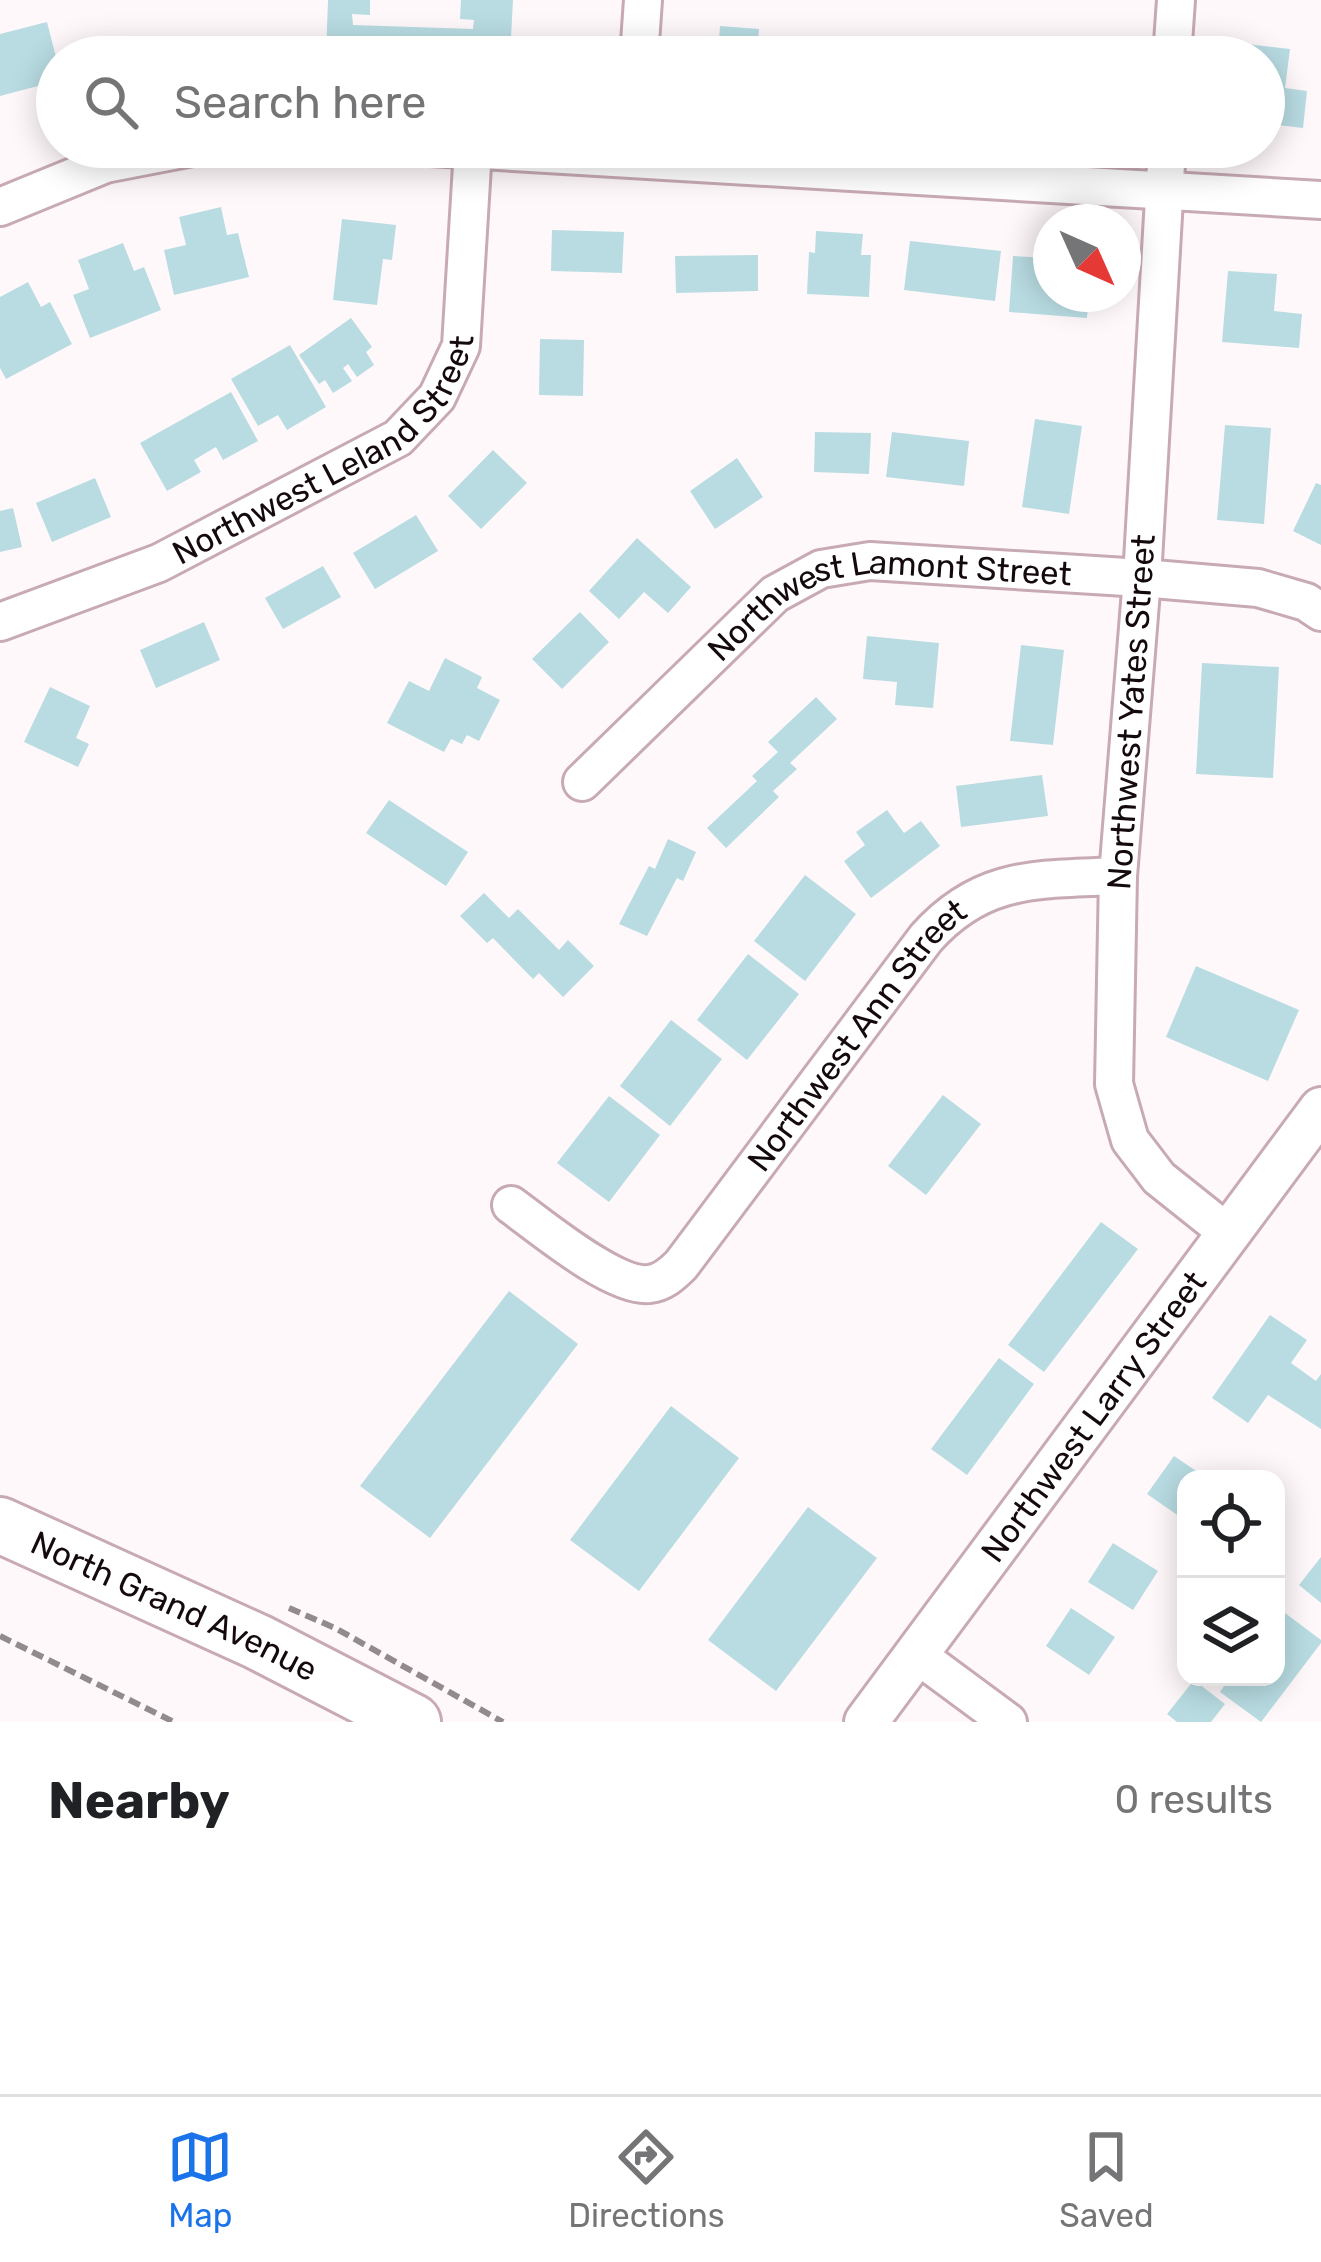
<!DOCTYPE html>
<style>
:root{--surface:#fff;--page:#f6f6f6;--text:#202124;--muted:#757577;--line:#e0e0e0;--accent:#1a73e8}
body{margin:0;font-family:Rubik,sans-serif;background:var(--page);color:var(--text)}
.controls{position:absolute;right:36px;bottom:36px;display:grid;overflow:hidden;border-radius:24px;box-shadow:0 6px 30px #0003}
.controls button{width:108px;height:108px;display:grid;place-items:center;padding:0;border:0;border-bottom:3px solid var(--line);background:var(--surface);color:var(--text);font:60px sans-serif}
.compass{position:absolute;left:1033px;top:204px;width:108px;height:108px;border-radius:50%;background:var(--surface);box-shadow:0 6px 30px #0003;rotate:135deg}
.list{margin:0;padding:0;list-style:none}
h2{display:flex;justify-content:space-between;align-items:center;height:156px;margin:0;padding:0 48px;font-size:51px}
h2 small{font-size:39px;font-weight:400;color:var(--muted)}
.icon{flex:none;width:66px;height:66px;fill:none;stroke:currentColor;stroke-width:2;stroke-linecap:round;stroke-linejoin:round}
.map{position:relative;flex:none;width:1321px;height:1722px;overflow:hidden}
.search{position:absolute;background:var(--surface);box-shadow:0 6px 30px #0003;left:36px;right:36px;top:36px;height:132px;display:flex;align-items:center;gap:30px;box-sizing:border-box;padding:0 42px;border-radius:66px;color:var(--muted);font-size:45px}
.sheet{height:372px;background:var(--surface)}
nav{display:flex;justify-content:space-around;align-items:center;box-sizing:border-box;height:168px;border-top:3px solid var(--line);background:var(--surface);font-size:33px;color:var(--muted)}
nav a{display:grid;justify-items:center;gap:6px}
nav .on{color:var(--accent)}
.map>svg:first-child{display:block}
.building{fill:#b8dce2}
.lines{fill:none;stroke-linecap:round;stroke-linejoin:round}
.minor-casing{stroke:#c8aab3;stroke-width:42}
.tertiary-casing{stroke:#c8aab3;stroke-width:48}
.primary-casing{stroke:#c8aab3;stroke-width:60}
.path{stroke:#938a8d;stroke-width:6;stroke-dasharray:12 6;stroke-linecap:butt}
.minor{stroke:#fff;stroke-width:36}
.tertiary{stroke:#fff;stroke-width:42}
.primary{stroke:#fff;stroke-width:54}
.labels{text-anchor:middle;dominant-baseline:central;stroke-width:9;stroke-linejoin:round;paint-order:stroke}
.street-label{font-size:33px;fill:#140a0e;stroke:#fff}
</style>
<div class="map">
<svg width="1321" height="1722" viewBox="0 0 1321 1722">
<rect width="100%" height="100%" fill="#fff8fa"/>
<g class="building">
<path d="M328,0H370V15L352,14L353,25L473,29L474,20L460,19L461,0H513L510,57H326Z"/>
<path d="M47,22L57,61V81L0,96V34Z"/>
<path d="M720,26L759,29L757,57H718Z"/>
<path d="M1247,44L1290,49L1285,88L1307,91L1303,128L1269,124L1270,114L1264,113V57H1246Z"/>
<path d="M221,207L227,235L238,233L249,277L174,295L164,250L186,245L179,217Z"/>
<path d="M342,219L396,225L392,260L383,259L377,305L333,300Z"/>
<path d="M552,230L624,232L622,273L551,271Z"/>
<path d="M816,231L863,234L861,255H871L869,297L807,294L809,252L815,253Z"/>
<path d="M910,241L1001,251L995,301L904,290Z"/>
<path d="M123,243L134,271L144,267L161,310L90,338L73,295L89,289L78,260Z"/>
<path d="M758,255V291L676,293L675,256Z"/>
<path d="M1013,256L1051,258V294H1089L1087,318L1009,312Z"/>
<path d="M1228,271L1277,274L1274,311L1302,314L1299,348L1222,342Z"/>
<path d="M28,282L41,307L50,302L72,344L6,379L0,368V297Z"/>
<path d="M351,318L372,347L366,352L374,365L357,377L348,364L343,368L352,381L333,393L325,380L319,384L299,355Z"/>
<path d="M540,339L584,340L583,396L539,395Z"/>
<path d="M290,345L326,407L287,430L278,415L258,426L231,379Z"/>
<path d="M231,392L258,441L223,460L216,447L194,460L201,472L167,491L140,443Z"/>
<path d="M1035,419L1082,426L1069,514L1022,507Z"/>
<path d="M1225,425L1271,428L1264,524L1217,520Z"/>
<path d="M815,432L871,433L869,474L814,472Z"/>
<path d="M892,432L969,441L964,486L886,477Z"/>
<path d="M493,450L527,483L481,529L448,496Z"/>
<path d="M737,458L763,497L715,529L690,491Z"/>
<path d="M95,478L111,517L52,542L36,503Z"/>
<path d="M1316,483L1321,485V545L1293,531Z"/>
<path d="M13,508L22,547L0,552V511Z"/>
<path d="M416,515L438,551L375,589L353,553Z"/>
<path d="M637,538L691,587L668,613L644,592L619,619L589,591Z"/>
<path d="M323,566L341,597L283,629L265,598Z"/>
<path d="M580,612L609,642L562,689L532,659Z"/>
<path d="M204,622L220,660L156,688L140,650Z"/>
<path d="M867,636L939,643L933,708L895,705L897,682L863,679Z"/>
<path d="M1021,645L1064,650L1053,745L1010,741Z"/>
<path d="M445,658L482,677L477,688L500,700L479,741L467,735L462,744L451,739L444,752L387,723L409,681L429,691Z"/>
<path d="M1202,663L1279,667L1273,778L1196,774Z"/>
<path d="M50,687L90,706L76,738L89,744L78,767L24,742Z"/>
<path d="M816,697L837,719L790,763L797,769L773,791L779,797L726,848L707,828L757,781L752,776L778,752L768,742Z"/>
<path d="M1042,775L1048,816L961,827L956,786Z"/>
<path d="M389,800L468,852L446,886L366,833Z"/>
<path d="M887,810L904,833L921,821L940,846L871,898L844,861L865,845L856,832Z"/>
<path d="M668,839L696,852L683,881L677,878L647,936L619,924L649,866L655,869Z"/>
<path d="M805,875L856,914L805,981L754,941Z"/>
<path d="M484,893L509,918L518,909L559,950L568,940L594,966L563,997L539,973L533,979L493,938L487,943L460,916Z"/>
<path d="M748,954L799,994L747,1060L697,1020Z"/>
<path d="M1196,966L1299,1010L1268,1081L1166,1037Z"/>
<path d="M671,1020L722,1059L670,1126L620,1086Z"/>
<path d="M943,1095L981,1124L926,1195L888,1166Z"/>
<path d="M609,1096L660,1135L609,1202L557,1163Z"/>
<path d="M1101,1222L1138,1249L1044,1372L1008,1345Z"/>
<path d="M509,1291L578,1344L430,1538L360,1486Z"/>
<path d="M1270,1315L1307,1340L1291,1363L1316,1381L1321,1374V1429L1268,1395L1248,1423L1212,1398Z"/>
<path d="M999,1358L1034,1384L967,1475L931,1449Z"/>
<path d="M671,1406L739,1458L639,1591L570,1540Z"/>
<path d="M1174,1456L1208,1479H1186V1521L1147,1494Z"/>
<path d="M808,1507L877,1558L776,1691L708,1640Z"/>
<path d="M1113,1543L1158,1571L1133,1610L1088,1582Z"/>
<path d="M1321,1557V1603L1299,1585Z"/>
<path d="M1071,1608L1115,1637L1089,1675L1046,1646Z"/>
<path d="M1281,1610L1321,1640V1643L1261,1722L1220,1692L1230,1677H1276V1616Z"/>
<path d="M1194,1680L1225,1704L1211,1722H1177L1167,1714Z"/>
</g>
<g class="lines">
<defs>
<g id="minor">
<path d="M639,57L643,0"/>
<path d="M1172,57L1176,0"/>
<path d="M430,147L1321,200"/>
<path d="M1167,147L1142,578L1118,876L1114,1084L1130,1140L1159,1178L1228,1233"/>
<path d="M0,207L105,164L193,147"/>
<path id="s1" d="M0,622L159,563L398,438L437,397L461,346L473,149"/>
<path id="s2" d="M582,782L775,594L821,569L870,561L1142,578L1258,588L1306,602L1321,612"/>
<path id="s3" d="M511,1205C540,1226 614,1288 649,1284C662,1283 672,1274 681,1265L926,938C983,874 1040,880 1118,876"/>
<path d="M916,1654L1008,1722"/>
</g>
<g id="tertiary">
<path id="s4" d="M866,1722L1321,1109"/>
</g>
<g id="primary">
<path id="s5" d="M0,1525L258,1642L413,1722"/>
</g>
</defs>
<use href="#minor" class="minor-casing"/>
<use href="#tertiary" class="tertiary-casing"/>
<use href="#primary" class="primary-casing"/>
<g class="path">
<path d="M289,1608L335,1628L503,1722"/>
<path d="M0,1636L174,1722"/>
</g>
<use href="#minor" class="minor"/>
<use href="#tertiary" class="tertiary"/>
<use href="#primary" class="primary"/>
</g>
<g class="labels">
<g class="street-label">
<text stroke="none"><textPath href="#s1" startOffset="375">Northwest Leland Street</textPath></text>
<text stroke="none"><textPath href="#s2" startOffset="378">Northwest Lamont Street</textPath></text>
<text transform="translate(1131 712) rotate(-86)">Northwest Yates Street</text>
<text stroke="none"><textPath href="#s3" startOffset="489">Northwest Ann Street</textPath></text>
<text stroke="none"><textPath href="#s4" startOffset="381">Northwest Larry Street</textPath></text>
<text stroke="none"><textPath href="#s5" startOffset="192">North Grand Avenue</textPath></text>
</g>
</g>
</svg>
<div class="controls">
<button><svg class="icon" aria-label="locate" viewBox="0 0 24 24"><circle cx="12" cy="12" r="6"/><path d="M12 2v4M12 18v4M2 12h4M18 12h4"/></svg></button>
<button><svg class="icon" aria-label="layers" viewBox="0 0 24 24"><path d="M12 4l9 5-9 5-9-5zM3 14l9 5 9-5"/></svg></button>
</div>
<svg class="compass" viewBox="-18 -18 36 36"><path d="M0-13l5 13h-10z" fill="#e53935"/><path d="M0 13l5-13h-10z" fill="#757577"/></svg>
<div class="search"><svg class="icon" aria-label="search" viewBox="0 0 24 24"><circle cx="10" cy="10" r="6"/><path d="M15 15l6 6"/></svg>Search here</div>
</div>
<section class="sheet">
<h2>Nearby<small>0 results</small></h2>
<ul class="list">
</ul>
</section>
<nav>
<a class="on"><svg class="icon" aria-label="map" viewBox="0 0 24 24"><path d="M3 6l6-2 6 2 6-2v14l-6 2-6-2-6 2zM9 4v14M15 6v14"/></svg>Map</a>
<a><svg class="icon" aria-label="directions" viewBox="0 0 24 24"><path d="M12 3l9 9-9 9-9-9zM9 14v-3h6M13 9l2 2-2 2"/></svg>Directions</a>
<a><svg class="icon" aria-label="saved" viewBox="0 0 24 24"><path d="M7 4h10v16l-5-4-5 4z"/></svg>Saved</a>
</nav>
